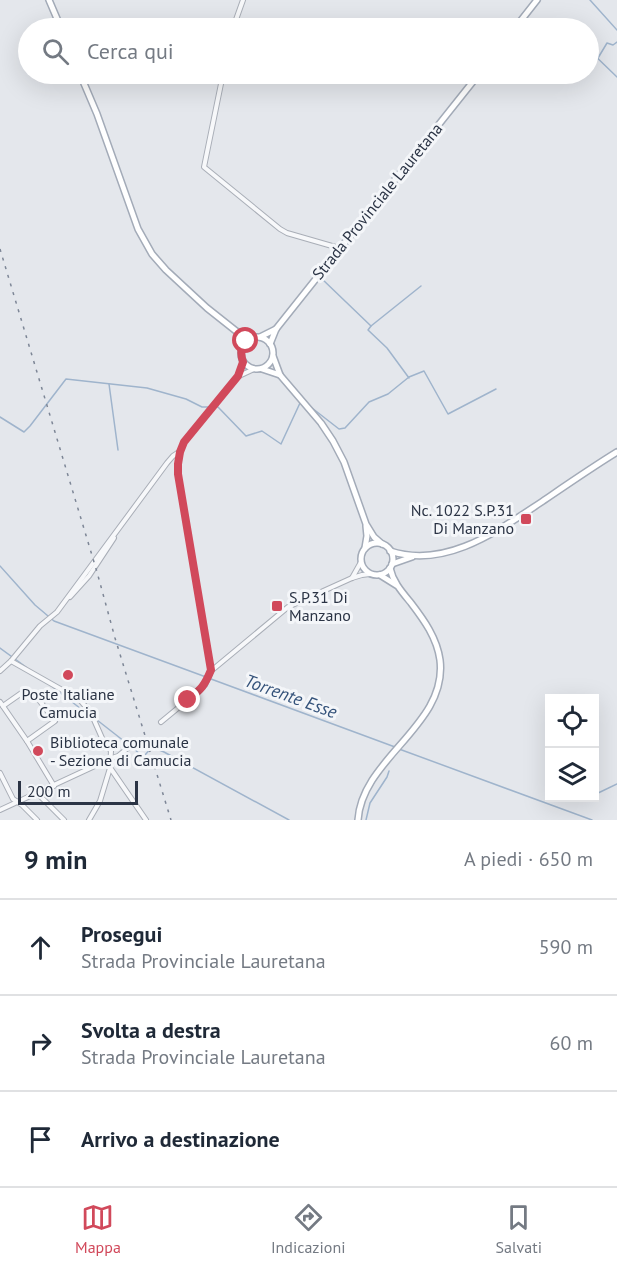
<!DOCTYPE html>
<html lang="it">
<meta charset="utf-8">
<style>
:root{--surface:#fff;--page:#f6f6f7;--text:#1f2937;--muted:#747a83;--line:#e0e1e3;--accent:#d1495b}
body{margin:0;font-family:"PT Sans",sans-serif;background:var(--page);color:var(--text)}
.controls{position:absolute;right:18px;bottom:18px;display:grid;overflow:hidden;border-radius:0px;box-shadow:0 6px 24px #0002}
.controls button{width:54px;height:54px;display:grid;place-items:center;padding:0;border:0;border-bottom:2px solid var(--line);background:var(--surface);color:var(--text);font:30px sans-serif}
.scale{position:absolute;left:18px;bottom:15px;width:120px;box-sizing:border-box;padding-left:6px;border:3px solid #2b3445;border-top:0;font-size:16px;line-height:21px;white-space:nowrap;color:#2b3445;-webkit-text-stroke:4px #f4f6f9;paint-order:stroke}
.stop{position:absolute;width:18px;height:18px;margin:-14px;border:4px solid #d1495b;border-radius:50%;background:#fff}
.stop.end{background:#d1495b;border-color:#fff;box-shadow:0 2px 6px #0008}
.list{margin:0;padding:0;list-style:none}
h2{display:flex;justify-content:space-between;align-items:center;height:78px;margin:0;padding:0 24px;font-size:26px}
h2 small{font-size:20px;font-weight:400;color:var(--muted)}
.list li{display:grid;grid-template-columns:39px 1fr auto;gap:18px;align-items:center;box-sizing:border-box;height:96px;padding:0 24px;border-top:2px solid var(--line)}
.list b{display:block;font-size:22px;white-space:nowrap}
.list p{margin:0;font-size:20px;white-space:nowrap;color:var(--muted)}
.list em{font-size:20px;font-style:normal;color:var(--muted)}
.icon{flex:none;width:33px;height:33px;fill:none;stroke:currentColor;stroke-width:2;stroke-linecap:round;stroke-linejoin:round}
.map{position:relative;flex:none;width:617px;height:820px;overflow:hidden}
.search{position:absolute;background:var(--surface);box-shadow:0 6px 24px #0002;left:18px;right:18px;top:18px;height:66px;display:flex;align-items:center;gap:15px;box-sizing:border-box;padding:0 21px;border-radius:33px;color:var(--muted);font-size:22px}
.sheet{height:366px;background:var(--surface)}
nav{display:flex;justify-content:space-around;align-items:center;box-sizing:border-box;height:84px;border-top:2px solid var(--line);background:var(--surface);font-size:16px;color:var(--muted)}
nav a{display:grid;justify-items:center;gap:3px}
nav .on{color:var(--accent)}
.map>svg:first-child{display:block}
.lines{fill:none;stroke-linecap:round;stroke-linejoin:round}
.stream{stroke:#9fb4cc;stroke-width:1.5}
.minor-casing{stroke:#a9aeb7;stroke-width:6}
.major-casing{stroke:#a3abb8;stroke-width:8}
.minor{stroke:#f7f8fa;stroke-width:4}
.major{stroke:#fff;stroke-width:5}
.rail{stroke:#7d8696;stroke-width:1.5;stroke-dasharray:3 6;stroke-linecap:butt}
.route{stroke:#d1495b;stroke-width:8}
.poi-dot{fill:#d1495b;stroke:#f4f6f9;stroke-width:2}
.labels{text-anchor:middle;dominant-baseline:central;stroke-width:6;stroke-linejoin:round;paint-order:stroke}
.street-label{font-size:16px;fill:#2b3445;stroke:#f4f6f9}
.poi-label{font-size:16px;fill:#2b3445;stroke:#f4f6f9;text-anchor:start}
.water-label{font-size:18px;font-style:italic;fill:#34527a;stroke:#f4f6f9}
</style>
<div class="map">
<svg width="617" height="820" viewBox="0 0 617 820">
<rect width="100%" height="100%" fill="#e4e7ec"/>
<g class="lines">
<g class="stream">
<path d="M590,0L617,30"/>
<path d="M563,21L570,28"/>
<path d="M588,49L617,77"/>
<path d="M598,58L607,43L613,45L617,42"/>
<path d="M321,278L371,326L368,330L387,348L409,378"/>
<path d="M371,326L421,286"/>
<path d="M109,384L118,450"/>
<path d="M216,407H218L246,436L262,431L281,444L300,403"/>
<path d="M312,408L339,429L345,428L369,402L388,394L409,377L424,371L448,414L496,389"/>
<path d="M0,417L24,432L30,426L66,379L147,388L186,399L202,407H211"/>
<path d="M0,566L35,605L54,621L206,677"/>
<path d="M0,648L26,667"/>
<path d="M211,679L395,747"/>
<path d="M49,684L90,716"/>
<path d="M97,720L129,745"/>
<path d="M133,748L142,756L145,755L152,747L164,752L289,820"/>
<path d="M399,749L592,820"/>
<path d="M594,795L617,784"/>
<path d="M585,800L590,798"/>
<path d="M366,820L370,803L387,777L389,771"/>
</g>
<defs>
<g id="minor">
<path d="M233,28L243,0"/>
<path d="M223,74L204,167L280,229L287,233L339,248"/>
<path d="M239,376L254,369"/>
<path d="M352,578L361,562"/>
<path d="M70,597L89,576L114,538"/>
<path d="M11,661L80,700L91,713L102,738L111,751L110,768L100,801L89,820"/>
<path d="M0,671L11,661L40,626L57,612L167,463L173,456L179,452"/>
<path d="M211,671L288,607L352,578L362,575L370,574"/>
<path d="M0,702L27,741L54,786"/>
<path d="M3,706L23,692L39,700L55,721L27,741"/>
<path d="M161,722L201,689L205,685L211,671L178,475C178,462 179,453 184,442L238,376L244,362"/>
<path d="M111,769L146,820"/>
<path d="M0,773L13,799L22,805L37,820"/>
<path d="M37,793L64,820"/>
<path d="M0,810L112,758L118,756L133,744"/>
</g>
<g id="major">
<path d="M49,0L61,28"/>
<path d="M515,28L537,0"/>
<path d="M80,74L97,114L138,229L152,254L166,270L207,308L236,331L254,337"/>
<path d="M260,337L276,329"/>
<circle cx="257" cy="353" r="16"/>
<path d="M270,344L276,329L479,74"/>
<path d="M273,356L280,375L321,423L333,441L344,462L366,524L374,537L382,544"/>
<path d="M262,369L280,375"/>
<circle cx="377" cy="559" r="16"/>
<path d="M365,548L367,536L366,526"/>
<path d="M390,551C445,569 496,532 540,503C565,486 591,468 617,452"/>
<path d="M392,564L412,557"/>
<path d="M380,575L396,585"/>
<path d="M358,820C362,758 448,725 440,660C437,638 424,620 411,603C402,592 393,582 390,568"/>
</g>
</defs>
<use href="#minor" class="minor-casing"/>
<use href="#major" class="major-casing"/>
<use href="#minor" class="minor"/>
<use href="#major" class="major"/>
<path class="rail" d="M0,249L97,572L115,638L171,820"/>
</g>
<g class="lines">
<path class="route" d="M188,700C201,689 204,687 211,670L178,474V464L180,452L184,442L238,376L243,362C240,353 241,348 246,341"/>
</g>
<g class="poi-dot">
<rect x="520" y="513" width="12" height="12" rx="3"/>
<rect x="271" y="600" width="12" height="12" rx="3"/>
<circle cx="68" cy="675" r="6"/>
<circle cx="38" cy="751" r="6"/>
</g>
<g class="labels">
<g class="street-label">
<text transform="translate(377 201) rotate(-51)">Strada Provinciale Lauretana</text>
</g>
<g class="poi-label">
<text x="514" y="510" text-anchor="end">Nc. 1022 S.P.31<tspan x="514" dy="18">Di Manzano</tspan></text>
<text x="289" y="597">S.P.31 Di<tspan x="289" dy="18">Manzano</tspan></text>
<text x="68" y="694" text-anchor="middle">Poste Italiane<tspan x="68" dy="18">Camucia</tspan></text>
<text x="50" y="742">Biblioteca comunale<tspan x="50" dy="18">- Sezione di Camucia</tspan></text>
</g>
<g class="water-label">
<text transform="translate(291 696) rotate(20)">Torrente Esse</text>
</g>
</g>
</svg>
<div class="controls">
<button><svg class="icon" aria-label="locate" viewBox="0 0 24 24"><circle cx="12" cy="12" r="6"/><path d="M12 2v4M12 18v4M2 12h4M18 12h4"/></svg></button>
<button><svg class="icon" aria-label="layers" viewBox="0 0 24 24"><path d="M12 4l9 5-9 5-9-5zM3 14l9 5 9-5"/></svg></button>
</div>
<div class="scale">200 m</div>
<div class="stop" style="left:246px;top:341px"></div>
<div class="stop end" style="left:188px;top:700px"></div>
<div class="search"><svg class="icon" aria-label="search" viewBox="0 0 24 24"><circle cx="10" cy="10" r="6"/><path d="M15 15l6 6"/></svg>Cerca qui</div>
</div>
<section class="sheet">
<h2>9 min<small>A piedi · 650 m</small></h2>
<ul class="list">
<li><svg class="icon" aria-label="ahead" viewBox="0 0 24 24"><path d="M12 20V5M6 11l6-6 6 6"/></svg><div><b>Prosegui</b><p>Strada Provinciale Lauretana</p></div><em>590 m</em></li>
<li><svg class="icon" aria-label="right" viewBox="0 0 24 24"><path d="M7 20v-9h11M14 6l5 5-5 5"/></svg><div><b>Svolta a destra</b><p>Strada Provinciale Lauretana</p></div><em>60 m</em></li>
<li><svg class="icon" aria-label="arrive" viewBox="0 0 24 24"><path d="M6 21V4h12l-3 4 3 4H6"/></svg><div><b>Arrivo a destinazione</b></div></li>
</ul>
</section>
<nav>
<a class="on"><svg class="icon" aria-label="map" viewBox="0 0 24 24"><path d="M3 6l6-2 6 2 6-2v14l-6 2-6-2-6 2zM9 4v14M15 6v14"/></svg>Mappa</a>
<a><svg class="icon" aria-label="directions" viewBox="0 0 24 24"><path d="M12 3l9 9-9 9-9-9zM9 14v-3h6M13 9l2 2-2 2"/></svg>Indicazioni</a>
<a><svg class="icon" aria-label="saved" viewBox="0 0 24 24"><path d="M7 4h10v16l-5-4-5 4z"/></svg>Salvati</a>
</nav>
